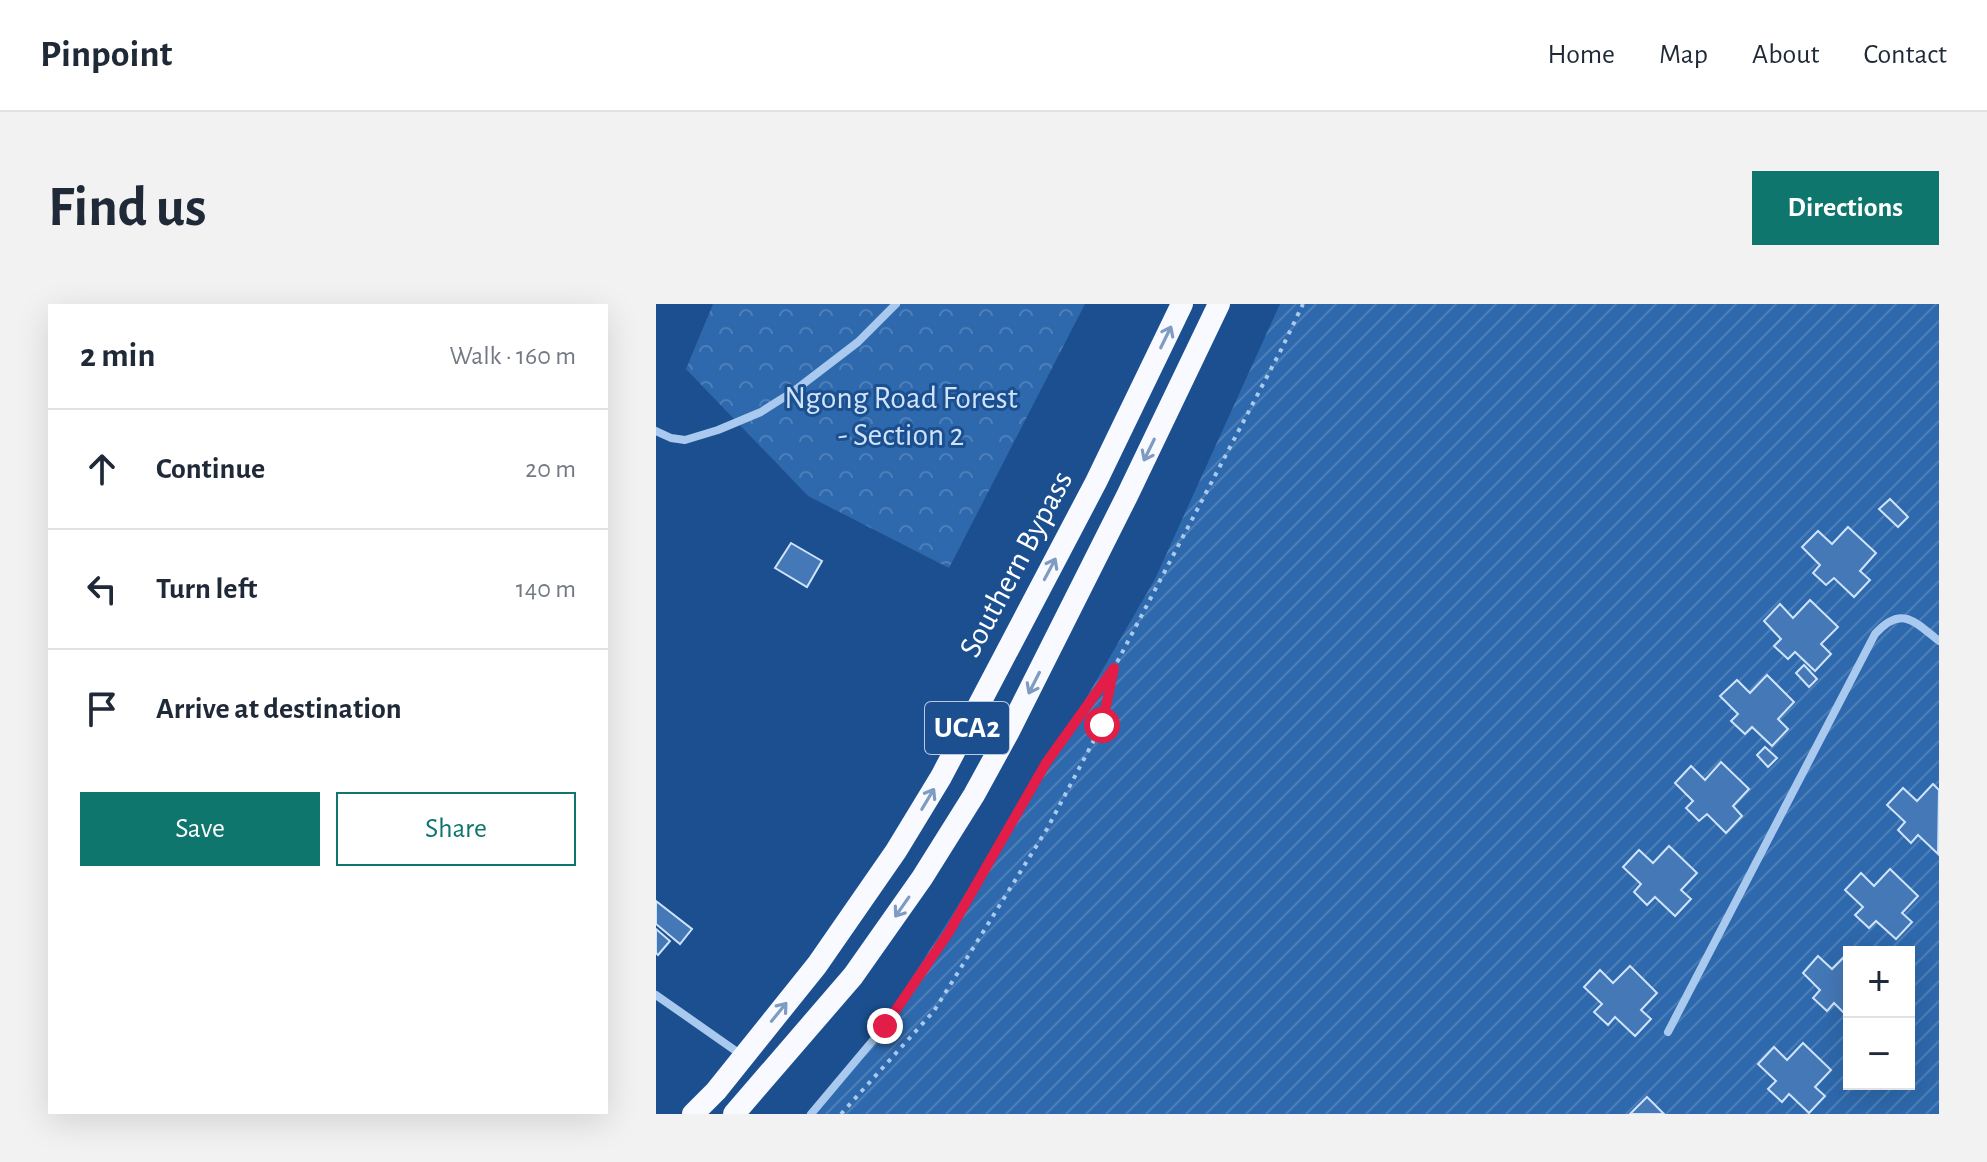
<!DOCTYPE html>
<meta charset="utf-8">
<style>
:root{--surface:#fff;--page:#f2f2f3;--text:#1f2937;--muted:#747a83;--line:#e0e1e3;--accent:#0f766e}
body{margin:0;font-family:"Alegreya Sans",sans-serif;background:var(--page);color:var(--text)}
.controls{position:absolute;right:24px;bottom:24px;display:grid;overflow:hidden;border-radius:0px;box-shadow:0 8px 32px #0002}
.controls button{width:72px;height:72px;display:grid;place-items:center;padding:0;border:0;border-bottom:2px solid var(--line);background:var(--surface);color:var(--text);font:40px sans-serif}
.stop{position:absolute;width:24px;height:24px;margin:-18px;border:6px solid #e11d48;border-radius:50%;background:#fff}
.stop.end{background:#e11d48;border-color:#fff;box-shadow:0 2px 8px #0008}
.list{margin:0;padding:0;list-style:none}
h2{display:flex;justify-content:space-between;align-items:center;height:104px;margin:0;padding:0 32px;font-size:34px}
h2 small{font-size:26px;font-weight:400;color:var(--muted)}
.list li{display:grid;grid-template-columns:52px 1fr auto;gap:24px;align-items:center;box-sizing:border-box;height:120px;padding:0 32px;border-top:2px solid var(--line)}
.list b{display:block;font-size:30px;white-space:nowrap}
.list em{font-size:26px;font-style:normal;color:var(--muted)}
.actions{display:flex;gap:16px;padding:24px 32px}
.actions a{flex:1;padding:18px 0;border:2px solid var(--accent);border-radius:0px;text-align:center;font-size:28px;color:var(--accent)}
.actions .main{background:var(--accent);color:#fff}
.icon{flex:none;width:44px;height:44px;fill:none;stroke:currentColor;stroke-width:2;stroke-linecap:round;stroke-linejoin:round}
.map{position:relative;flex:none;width:1283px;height:810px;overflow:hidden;border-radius:0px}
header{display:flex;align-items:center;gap:48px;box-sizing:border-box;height:112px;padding:0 40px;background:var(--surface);border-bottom:2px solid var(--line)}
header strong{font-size:38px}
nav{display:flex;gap:44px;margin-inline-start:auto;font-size:28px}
.intro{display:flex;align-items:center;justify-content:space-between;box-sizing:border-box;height:192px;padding:0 48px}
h1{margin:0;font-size:56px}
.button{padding:20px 36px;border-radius:0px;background:var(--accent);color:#fff;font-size:28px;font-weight:700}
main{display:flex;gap:48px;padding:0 48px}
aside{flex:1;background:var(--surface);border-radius:0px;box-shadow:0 8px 32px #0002}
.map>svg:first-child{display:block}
.forest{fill:url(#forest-crowns)}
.garden{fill:url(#garden-furrows);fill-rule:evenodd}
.building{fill:#4478b7;stroke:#cfe3fa;stroke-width:2}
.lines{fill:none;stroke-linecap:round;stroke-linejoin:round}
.path{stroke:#a9c9ee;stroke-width:4;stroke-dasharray:4 6;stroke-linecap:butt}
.minor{stroke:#a9c9ee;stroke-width:8}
.trunk{stroke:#f8faff;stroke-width:22}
.oneway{stroke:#7e9cc1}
.route{stroke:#e11d48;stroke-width:10}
.labels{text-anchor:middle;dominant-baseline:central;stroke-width:6;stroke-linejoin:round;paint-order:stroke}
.shield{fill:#1b4f8f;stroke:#bbcadd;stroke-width:2}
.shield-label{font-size:30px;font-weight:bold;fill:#fff}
.park-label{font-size:32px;fill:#cfe3fa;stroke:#1b4f8f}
.street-label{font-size:32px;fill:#fff;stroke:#1b4f8f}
</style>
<header>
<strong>Pinpoint</strong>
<nav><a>Home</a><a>Map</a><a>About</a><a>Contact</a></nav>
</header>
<div class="intro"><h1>Find us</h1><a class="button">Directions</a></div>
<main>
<aside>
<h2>2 min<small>Walk · 160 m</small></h2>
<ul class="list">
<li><svg class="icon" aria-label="ahead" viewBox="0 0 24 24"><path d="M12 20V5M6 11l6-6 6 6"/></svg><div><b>Continue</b></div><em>20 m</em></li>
<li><svg class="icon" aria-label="left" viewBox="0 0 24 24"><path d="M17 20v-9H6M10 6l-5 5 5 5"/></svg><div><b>Turn left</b></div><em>140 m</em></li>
<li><svg class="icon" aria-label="arrive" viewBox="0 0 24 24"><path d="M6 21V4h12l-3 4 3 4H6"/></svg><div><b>Arrive at destination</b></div></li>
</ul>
<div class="actions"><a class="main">Save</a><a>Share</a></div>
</aside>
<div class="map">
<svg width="1283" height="810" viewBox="0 0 1283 810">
<defs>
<pattern id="forest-crowns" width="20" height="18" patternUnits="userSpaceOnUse" patternTransform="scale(2)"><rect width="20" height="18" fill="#2e69ad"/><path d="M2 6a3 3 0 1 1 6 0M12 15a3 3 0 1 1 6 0" fill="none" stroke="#4d80b9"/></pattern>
<pattern id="garden-furrows" width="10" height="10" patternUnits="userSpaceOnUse" patternTransform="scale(2)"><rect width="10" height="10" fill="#2e69ad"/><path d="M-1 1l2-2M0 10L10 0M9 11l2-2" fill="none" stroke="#4d80b9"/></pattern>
</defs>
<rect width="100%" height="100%" fill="#1b4f8f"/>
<path class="forest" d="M57,0H429L293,264L152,192L30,65Z"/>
<path class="garden" d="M624,0H1283V810H154L204,755L388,467L499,275ZM1193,648H1253V780H1193Z"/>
<g class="building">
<path d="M1234,195L1252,213L1242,223L1223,205Z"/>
<path d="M1192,223L1220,249L1204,267L1214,276L1198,293L1178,274L1170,281L1157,269L1164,261L1146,243L1162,227L1176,240Z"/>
<path d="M135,239L166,257L151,283L119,264Z"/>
<path d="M1154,296L1182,323L1165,340L1175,350L1159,367L1139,348L1132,355L1118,342L1125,335L1108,317L1124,300L1137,314Z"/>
<path d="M1148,361L1161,375L1153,383L1140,369Z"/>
<path d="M1111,371L1138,398L1122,415L1132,425L1116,442L1096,423L1089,430L1075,417L1082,410L1064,392L1081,376L1094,389Z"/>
<path d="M1109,443L1121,454L1112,463L1101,451Z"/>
<path d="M1065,458L1093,485L1077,502L1086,512L1070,529L1051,510L1043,517L1030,504L1037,497L1019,479L1035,462L1049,476Z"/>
<path d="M1277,480L1283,486L1282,550L1262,531L1255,539L1242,526L1249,518L1231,501L1247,484L1261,497Z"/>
<path d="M1013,542L1041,569L1025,586L1035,595L1019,612L999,593L991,601L978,588L985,580L967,563L983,546L997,559Z"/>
<path d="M1234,565L1262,592L1246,609L1256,618L1240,635L1220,617L1213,624L1199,611L1207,603L1189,586L1205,569L1218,582Z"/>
<path d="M0,597L36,625L24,640L0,620Z"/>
<path d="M0,625L14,637L2,651L0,649Z"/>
<path d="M1193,648V714L1178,699L1171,707L1157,694L1164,686L1147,669L1162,652L1176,665Z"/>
<path d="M974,662L1001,689L985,706L995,715L979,732L959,713L952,721L938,708L946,700L928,683L944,666L957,679Z"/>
<path d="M1147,739L1175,766L1159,783L1169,792L1153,809L1133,790L1126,798L1112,785L1120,777L1102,760L1118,743L1131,756Z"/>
<path d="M991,793L1008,810H974Z"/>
</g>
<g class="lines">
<g class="path">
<path d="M398,448L458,364L625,46L647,0"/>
<path d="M185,810L278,707L391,525L446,421L458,364"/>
</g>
<g class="minor">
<path d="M0,127L15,134L29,136L62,126L105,108L138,87L202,38L240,0"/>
<path d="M0,691L87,752"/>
<path d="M1012,728L1219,330C1245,301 1258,317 1283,337"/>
<path d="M155,810L229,722L293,628L390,459"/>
</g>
<g class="trunk">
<path d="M37,810L60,787L161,661L240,547L285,473L440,178L526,0"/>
<path d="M78,810L197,672L266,574L318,491L352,429L471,192L563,0"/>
</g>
</g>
<defs><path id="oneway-shaft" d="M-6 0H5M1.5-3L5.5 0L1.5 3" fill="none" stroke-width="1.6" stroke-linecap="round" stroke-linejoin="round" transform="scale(2)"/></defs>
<g class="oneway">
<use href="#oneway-shaft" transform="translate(510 33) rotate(-64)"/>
<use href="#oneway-shaft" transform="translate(493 146) rotate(116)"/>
<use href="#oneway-shaft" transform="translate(394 265) rotate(-62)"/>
<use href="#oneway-shaft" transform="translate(378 379) rotate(117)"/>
<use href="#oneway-shaft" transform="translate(272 495) rotate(-59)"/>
<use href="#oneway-shaft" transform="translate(246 603) rotate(125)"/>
<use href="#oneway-shaft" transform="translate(123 708) rotate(-51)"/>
</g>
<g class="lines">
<path class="route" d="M229,722L293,628L390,459L458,364L446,421"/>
</g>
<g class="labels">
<rect class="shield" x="269" y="398" width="84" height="52" rx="6"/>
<g class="shield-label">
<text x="311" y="424">UCA2</text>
</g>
<g class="park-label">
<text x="245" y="94">Ngong Road Forest<tspan x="245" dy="37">- Section 2</tspan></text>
</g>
<g class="street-label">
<text transform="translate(360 260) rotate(-62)">Southern Bypass</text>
</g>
</g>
</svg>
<div class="controls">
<button>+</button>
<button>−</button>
</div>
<div class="stop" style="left:446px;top:421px"></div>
<div class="stop end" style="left:229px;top:722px"></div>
</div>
</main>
